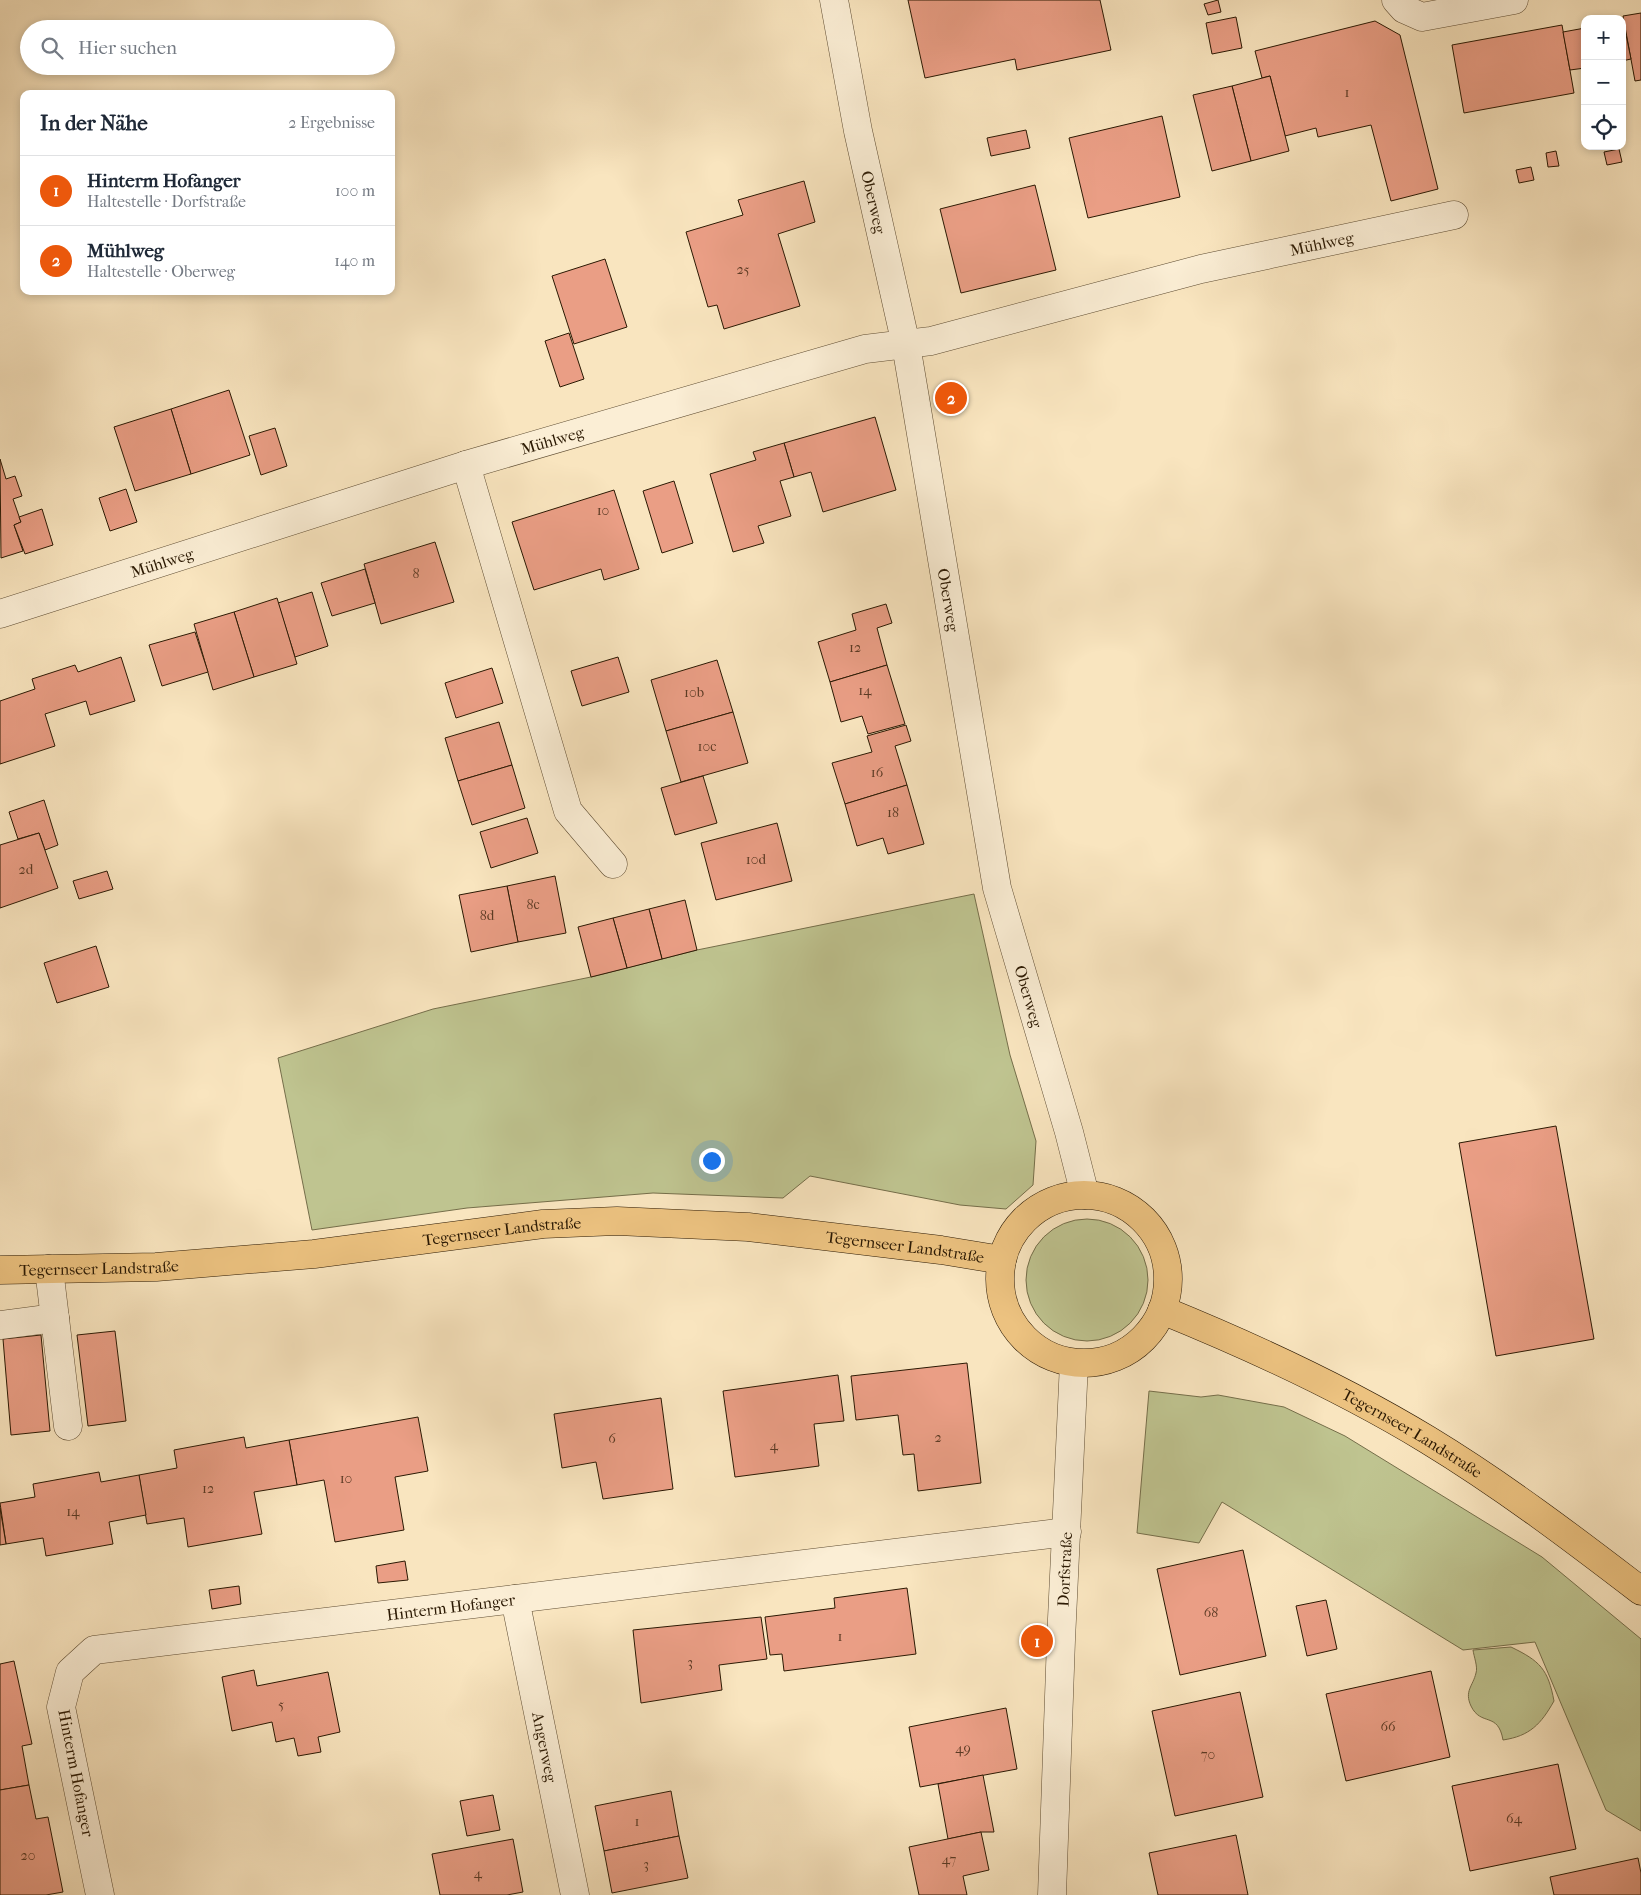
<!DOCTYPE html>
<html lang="de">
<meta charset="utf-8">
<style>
:root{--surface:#fff;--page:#f6f6f7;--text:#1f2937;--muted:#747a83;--line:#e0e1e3;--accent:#ea580c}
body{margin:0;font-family:"IM FELL French Canon",serif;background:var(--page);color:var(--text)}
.controls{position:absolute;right:15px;top:15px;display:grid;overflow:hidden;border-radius:10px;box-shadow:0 2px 8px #0003}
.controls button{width:45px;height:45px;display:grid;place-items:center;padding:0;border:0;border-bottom:1px solid var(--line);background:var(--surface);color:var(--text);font:25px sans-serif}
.you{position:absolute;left:711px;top:1160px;width:18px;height:18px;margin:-12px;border:4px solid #fff;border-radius:50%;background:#1a73e8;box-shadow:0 0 0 8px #1a73e833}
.badge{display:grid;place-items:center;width:32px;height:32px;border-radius:50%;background:var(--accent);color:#fff;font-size:16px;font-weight:700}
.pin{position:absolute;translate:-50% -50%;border:2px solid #fff;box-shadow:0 1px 5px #0006}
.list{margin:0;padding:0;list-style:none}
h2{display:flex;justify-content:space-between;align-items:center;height:65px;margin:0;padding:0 20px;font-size:21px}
h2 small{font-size:16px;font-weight:400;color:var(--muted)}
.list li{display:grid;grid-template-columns:32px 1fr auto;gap:15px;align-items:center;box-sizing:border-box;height:70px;padding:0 20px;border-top:1px solid var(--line)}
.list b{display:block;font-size:19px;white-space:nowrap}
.list p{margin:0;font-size:16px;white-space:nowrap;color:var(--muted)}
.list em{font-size:16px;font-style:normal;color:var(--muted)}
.icon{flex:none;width:28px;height:28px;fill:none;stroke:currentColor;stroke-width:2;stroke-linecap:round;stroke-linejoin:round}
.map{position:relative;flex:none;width:1641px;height:1895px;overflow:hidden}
.search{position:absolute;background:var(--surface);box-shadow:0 2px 8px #0003;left:20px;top:20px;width:375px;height:55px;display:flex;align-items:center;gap:12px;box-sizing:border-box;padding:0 18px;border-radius:28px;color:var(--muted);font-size:19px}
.panel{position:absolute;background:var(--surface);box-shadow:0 2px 8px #0003;left:20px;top:90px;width:375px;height:205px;border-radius:10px}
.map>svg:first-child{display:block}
.green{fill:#bfc490;stroke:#756e4a}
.building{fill:#ea9e85;stroke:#2b1903}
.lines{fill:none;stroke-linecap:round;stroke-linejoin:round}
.minor-casing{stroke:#5e4c32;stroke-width:29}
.major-casing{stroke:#2b1903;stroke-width:29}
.minor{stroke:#fbeed5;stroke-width:28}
.major{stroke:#ecc280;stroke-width:28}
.labels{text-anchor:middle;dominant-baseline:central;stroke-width:4.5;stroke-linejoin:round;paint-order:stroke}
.number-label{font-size:14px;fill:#5b3a24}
.street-label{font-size:16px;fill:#2b1903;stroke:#fbeed5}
</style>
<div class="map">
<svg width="1641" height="1895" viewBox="0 0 1641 1895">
<rect width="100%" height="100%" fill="#f9e5bf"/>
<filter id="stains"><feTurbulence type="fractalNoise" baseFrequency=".004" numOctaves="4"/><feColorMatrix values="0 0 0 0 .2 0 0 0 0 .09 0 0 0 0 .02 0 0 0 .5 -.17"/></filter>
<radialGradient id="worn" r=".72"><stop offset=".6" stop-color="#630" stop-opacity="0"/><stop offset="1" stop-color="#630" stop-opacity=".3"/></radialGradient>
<g class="green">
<path d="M974,894L1010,1055L1036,1141L1033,1185L1006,1209L960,1205L810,1176L783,1198L653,1193L467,1208L312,1230L278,1058L433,1009L591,977L697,950Z"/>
<circle cx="1087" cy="1280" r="61"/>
<path d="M1149,1391L1201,1397L1218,1395L1284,1407L1345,1436L1542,1557L1641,1639V1831L1606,1810L1535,1642L1463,1650L1222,1502L1199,1543L1137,1533Z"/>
<path d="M1511,1647C1540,1661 1548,1669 1554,1701C1541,1724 1530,1736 1503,1740C1498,1711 1481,1727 1471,1706C1464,1691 1473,1686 1476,1673C1478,1667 1474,1657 1473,1650Z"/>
</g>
<g class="building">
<path d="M908,0H1100L1111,50L1017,70L1015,59L925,78Z"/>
<path d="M1218,0L1221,12L1208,15L1204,4Z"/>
<path d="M1641,13V80L1635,81L1623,16Z"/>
<path d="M1236,17L1242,48L1212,54L1206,23Z"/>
<path d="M1623,20L1631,59L1622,61V21Z"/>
<path d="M1375,21L1400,35L1438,189L1391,201L1371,125L1318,137L1316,128L1285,136L1270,76L1262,78L1255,51Z"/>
<path d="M1562,25L1574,93L1464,113L1452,45Z"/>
<path d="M1585,28V68L1570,70L1563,32Z"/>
<path d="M1270,76L1289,151L1251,161L1232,86Z"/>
<path d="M1232,86L1251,161L1212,171L1193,95Z"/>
<path d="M1162,116L1180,197L1088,218L1069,138Z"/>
<path d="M1026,130L1030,148L991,156L987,138Z"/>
<path d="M1619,149L1622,162L1607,165L1604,152Z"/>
<path d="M1556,151L1559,166L1548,167L1546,153Z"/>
<path d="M1531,167L1534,180L1519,183L1516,170Z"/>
<path d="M804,181L815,222L778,234L800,306L724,329L717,305L708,307L686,232L743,215L738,200Z"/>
<path d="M1035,185L1056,270L961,293L940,209Z"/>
<path d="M605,259L627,327L574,344L552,276Z"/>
<path d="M569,333L584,379L560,387L545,341Z"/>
<path d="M229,390L250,455L191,474L171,409Z"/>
<path d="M171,409L191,474L135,491L114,427Z"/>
<path d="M875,417L896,490L823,512L811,472L794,477L784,443Z"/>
<path d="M275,428L287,466L261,475L249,436Z"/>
<path d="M784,443L794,477L780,481L791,516L758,526L764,543L733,552L710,474L756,460L753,452Z"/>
<path d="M0,459L6,479L15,476L22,496L13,499L21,522L14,525L23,551L1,558Z"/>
<path d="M674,481L693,543L662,553L643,491Z"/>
<path d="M126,489L137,522L110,531L99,498Z"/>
<path d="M614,490L639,569L604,580L601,569L534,590L512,522Z"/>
<path d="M42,509L53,545L25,554L14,525L21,522L19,517Z"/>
<path d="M435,542L454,602L381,624L364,564Z"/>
<path d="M365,569L375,603L332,616L321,583Z"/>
<path d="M312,592L328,646L295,657L278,603Z"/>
<path d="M277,598L297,664L254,677L234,612Z"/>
<path d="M886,604L892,623L877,628L887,665L830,682L818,642L856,630L852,614Z"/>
<path d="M234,612L254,677L213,690L194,624Z"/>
<path d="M195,632L208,672L162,686L149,645Z"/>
<path d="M121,657L135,701L90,715L86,701L45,714L55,746L0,764V701L35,689L32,679L75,665L78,672Z"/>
<path d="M618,657L629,692L582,706L571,671Z"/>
<path d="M717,660L733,712L666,731L651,680Z"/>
<path d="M887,665L905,724L868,734L862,716L841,722L830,682Z"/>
<path d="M492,668L503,703L456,718L445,683Z"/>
<path d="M733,712L748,763L681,782L666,731Z"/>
<path d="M499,722L512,765L458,781L445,738Z"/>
<path d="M906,725L911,741L895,746L907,785L845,804L832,763L872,752L867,736Z"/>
<path d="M512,765L525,808L472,825L458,781Z"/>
<path d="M703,776L717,823L675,835L661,788Z"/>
<path d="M907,785L924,844L888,854L883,838L857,846L845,804Z"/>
<path d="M44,800L58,845L45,850L39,833L18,839L9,812Z"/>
<path d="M527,818L538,853L491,868L480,832Z"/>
<path d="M777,823L792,881L716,900L701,843Z"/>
<path d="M39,833L58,888L0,908V845Z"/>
<path d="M107,871L113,889L79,899L73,881Z"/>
<path d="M555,876L566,933L518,942L507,886Z"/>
<path d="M507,886L518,942L471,952L459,895Z"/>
<path d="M685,900L697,950L662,959L649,909Z"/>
<path d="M649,909L662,959L627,968L613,918Z"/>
<path d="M613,918L627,968L591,977L578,927Z"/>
<path d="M96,946L109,987L57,1003L44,963Z"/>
<path d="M1556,1126L1594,1339L1496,1356L1459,1143Z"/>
<path d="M115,1331L126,1421L88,1426L77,1335Z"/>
<path d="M41,1335L50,1431L11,1435L3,1339Z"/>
<path d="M967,1363L981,1483L918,1491L914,1454L903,1455L898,1415L856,1420L851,1376Z"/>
<path d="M838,1375L844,1421L814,1424L819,1466L735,1477L723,1391Z"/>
<path d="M661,1398L673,1489L603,1499L596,1462L562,1468L554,1414Z"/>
<path d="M418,1417L428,1471L395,1477L404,1530L335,1542L324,1480L297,1485L289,1440Z"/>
<path d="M244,1437L246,1448L289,1440L297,1485L254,1492L262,1534L188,1547L184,1518L147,1524L139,1475L177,1468L174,1450Z"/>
<path d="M99,1472L101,1482L139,1475L146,1515L109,1522L113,1544L46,1556L43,1538L6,1544L0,1503L35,1497L33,1484Z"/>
<path d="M0,1508L6,1544L0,1545Z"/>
<path d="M1243,1550L1266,1656L1180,1675L1157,1569Z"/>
<path d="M405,1561L408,1580L378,1583L376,1566Z"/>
<path d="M239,1586L241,1604L212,1609L209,1590Z"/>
<path d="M907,1588L916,1654L784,1671L782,1654L770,1655L765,1617L835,1608L834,1598Z"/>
<path d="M1326,1600L1337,1649L1307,1656L1296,1606Z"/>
<path d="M761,1617L767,1659L719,1665L722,1690L641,1703L633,1630Z"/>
<path d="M14,1661L32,1744L22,1746L29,1785L0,1790V1664Z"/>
<path d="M254,1670L257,1686L328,1672L340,1732L318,1737L321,1752L298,1756L294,1738L276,1742L272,1722L232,1731L222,1677Z"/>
<path d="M1431,1671L1450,1757L1346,1781L1326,1694Z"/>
<path d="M1240,1692L1263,1797L1175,1816L1152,1711Z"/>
<path d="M1006,1708L1017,1769L920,1787L909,1727Z"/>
<path d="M1558,1764L1576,1849L1470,1871L1452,1786Z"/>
<path d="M983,1775L994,1832H981L948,1839L938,1784Z"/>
<path d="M29,1785L36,1819L48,1817L63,1892L46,1895H0V1790Z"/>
<path d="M671,1791L679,1836L604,1851L595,1806Z"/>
<path d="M493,1795L500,1830L467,1836L460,1801Z"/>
<path d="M981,1832L989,1870L963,1876L967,1895H919L909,1847Z"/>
<path d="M1236,1835L1248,1895H1158L1149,1853Z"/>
<path d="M679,1836L688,1878L612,1893L604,1851Z"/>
<path d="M513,1839L523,1892L507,1895H440L432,1854Z"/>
<path d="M1638,1858L1641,1873V1895H1554L1550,1877Z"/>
</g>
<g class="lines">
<defs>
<g id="minor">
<path id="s1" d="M834,0L858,131L906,345L915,398L997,888L1069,1132L1085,1195"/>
<path d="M1396,0L1404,9L1422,17L1514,0"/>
<path d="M466,465L568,811L613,864"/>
<path id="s2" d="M0,614L466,465L865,349L931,341L1201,269L1454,215"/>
<path d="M49,1269L68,1426"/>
<path d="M0,1325L55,1318"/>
<path id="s3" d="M515,1599L575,1895"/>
<path id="s4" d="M100,1895L61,1707L70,1672L94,1650L1067,1532"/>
<path id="s5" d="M1052,1895L1061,1640L1074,1363"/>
</g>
<g id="major">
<circle cx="1084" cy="1279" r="84"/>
<path id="s6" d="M0,1270L156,1267L314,1254L543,1224L617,1221L748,1227L941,1250L1002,1260"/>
<path id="s7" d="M1162,1310C1253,1347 1344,1389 1428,1440C1502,1485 1572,1538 1641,1591"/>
</g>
</defs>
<use href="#minor" class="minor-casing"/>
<use href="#major" class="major-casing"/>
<use href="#minor" class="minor"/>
<use href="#major" class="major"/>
</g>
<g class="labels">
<g class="number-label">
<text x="1347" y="92">1</text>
<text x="743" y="269">25</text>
<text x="603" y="510">10</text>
<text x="416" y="573">8</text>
<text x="855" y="647">12</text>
<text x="865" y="690">14</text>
<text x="694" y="692">10b</text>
<text x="707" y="746">10c</text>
<text x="877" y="772">16</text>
<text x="893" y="812">18</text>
<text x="756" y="859">10d</text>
<text x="26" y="869">2d</text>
<text x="533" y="904">8c</text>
<text x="487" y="915">8d</text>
<text x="938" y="1437">2</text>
<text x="612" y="1438">6</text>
<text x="774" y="1445">4</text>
<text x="346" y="1478">10</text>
<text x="208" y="1488">12</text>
<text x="73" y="1511">14</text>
<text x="1211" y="1612">68</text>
<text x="840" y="1636">1</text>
<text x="690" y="1662">3</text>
<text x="281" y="1704">5</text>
<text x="1388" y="1726">66</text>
<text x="963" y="1748">49</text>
<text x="1208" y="1754">70</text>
<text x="1514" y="1818">64</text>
<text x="637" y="1821">1</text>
<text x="28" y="1855">20</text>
<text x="949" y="1859">47</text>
<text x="646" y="1864">3</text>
<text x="478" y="1873">4</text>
</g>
<g class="street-label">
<text stroke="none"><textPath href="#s1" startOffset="206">Oberweg</textPath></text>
<text stroke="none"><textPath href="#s2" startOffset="1374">Mühlweg</textPath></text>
<text stroke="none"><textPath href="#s2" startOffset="579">Mühlweg</textPath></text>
<text stroke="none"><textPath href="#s2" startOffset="170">Mühlweg</textPath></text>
<text stroke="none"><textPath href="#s1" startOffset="611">Oberweg</textPath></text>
<text stroke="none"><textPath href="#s1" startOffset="1016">Oberweg</textPath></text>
<text stroke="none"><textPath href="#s6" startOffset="504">Tegernseer Landstraße</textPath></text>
<text stroke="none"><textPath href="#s6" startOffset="909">Tegernseer Landstraße</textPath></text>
<text stroke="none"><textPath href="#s6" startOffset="99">Tegernseer Landstraße</textPath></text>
<text stroke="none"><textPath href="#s7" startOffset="279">Tegernseer Landstraße</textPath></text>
<text stroke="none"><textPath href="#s5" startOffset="326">Dorfstraße</textPath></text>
<text stroke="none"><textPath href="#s4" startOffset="620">Hinterm Hofanger</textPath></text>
<text stroke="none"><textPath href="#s3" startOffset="151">Angerweg</textPath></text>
<text transform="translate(76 1773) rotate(79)">Hinterm Hofanger</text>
</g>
</g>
<rect width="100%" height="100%" filter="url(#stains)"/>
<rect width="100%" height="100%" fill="url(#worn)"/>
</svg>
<div class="controls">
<button>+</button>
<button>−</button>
<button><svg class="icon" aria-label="locate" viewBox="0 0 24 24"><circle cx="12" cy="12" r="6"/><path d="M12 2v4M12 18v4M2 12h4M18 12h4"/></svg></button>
</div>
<div class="you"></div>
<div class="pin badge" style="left:1037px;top:1641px">1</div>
<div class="pin badge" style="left:951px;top:398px">2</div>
<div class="search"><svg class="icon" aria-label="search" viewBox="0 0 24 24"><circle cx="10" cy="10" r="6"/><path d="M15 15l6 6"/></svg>Hier suchen</div>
<section class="panel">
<h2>In der Nähe<small>2 Ergebnisse</small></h2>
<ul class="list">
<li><span class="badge">1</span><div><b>Hinterm Hofanger</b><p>Haltestelle · Dorfstraße</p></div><em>100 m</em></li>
<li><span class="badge">2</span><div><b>Mühlweg</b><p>Haltestelle · Oberweg</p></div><em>140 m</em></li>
</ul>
</section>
</div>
